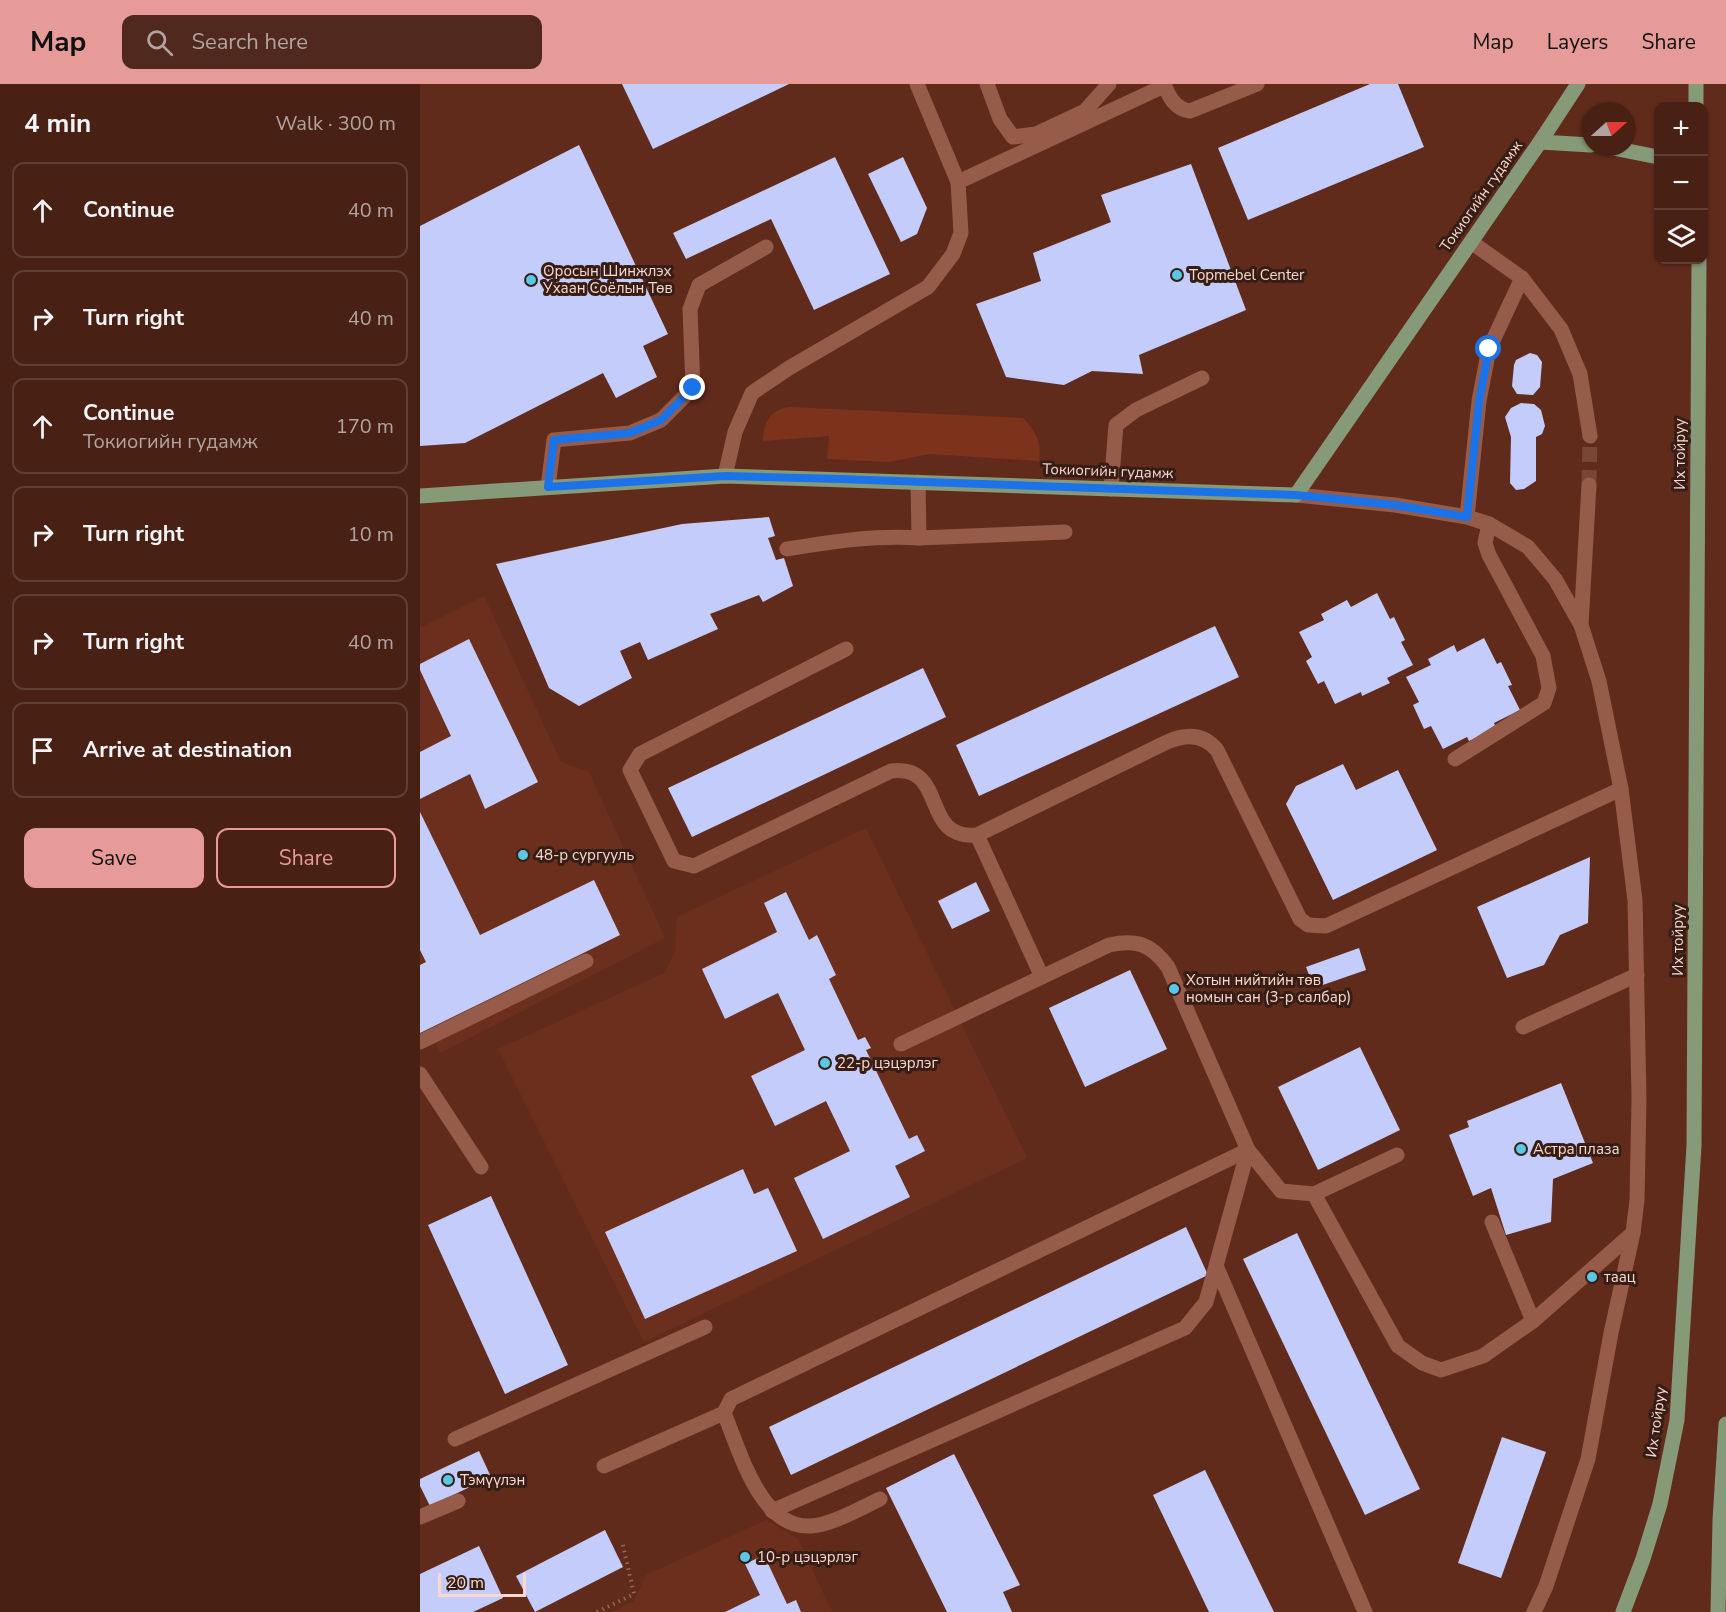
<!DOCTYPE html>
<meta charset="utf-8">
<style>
:root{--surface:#492014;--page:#50281d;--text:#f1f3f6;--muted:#b1a3a0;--line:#613e34;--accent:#e69b98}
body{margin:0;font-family:"Nunito Sans",sans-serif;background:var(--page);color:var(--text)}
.controls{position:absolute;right:18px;top:18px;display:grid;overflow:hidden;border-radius:12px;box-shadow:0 2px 4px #0004}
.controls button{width:54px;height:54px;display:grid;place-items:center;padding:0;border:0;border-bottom:2px solid var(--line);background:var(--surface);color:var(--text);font:30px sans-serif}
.compass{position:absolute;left:1162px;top:18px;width:54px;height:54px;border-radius:50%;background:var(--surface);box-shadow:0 2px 4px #0004;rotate:69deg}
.scale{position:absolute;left:18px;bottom:15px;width:88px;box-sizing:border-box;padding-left:6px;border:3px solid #fbd8cd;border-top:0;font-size:16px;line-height:21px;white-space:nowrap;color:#fbd8cd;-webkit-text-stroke:4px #361d15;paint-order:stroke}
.stop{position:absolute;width:18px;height:18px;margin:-14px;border:4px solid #1a73e8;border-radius:50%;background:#fff}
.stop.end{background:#1a73e8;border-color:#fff;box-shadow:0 2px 6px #0008}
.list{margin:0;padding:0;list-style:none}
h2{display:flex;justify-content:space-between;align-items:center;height:78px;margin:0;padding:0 24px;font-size:26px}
h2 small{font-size:20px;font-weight:400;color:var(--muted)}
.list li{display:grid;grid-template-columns:39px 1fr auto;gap:18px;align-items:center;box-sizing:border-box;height:96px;margin:0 12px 12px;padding:0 12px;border:2px solid var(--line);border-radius:12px}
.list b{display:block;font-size:22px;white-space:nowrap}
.list p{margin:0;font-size:20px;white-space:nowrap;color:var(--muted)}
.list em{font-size:20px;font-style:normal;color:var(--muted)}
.actions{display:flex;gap:12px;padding:18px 24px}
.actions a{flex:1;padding:14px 0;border:2px solid var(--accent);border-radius:12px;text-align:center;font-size:21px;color:var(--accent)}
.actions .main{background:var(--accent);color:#111}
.icon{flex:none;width:33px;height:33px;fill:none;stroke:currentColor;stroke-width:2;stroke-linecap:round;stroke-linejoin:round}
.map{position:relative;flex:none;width:1306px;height:1528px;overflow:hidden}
header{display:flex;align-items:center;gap:36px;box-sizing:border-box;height:84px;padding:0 30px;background:var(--accent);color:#111}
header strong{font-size:28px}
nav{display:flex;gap:33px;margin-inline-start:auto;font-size:21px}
.search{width:420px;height:54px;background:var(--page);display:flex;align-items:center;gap:15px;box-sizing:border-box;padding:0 21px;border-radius:12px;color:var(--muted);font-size:22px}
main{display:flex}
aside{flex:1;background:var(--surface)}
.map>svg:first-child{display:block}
.built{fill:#6d2f1d}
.green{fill:#7d321b}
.building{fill:#c4ccfb}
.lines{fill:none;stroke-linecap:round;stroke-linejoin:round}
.minor-tunnel{stroke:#784536;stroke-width:15;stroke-dasharray:15 8;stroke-linecap:butt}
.path{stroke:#966658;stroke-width:4;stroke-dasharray:1.5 4.5;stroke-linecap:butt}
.minor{stroke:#965b49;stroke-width:15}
.major{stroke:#869a79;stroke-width:15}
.route{stroke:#1a73e8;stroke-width:8}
.poi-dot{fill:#59c8e5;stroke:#361d15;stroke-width:2}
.labels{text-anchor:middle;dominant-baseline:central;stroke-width:6;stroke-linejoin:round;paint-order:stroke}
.street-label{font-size:15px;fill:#fbd8cd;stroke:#361d15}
.poi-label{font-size:15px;fill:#fbd8cd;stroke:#361d15;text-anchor:start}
</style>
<header>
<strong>Map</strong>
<div class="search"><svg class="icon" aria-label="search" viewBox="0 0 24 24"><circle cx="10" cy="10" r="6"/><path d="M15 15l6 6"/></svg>Search here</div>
<nav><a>Map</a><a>Layers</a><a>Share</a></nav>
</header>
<main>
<aside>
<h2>4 min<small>Walk · 300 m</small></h2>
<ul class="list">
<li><svg class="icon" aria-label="ahead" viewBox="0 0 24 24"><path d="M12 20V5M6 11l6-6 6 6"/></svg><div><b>Continue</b></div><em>40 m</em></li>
<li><svg class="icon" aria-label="right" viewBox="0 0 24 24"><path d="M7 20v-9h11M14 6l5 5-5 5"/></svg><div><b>Turn right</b></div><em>40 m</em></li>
<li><svg class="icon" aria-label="ahead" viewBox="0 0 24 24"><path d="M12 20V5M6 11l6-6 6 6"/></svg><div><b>Continue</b><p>Токиогийн гудамж</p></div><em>170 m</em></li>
<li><svg class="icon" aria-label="right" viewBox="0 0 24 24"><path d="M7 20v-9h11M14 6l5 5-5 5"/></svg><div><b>Turn right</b></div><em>10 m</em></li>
<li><svg class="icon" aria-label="right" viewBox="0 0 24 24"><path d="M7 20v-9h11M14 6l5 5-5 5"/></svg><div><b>Turn right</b></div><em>40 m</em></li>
<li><svg class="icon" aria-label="arrive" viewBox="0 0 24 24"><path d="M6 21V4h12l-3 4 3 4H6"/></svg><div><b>Arrive at destination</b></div></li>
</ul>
<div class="actions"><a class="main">Save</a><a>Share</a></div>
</aside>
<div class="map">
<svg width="1306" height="1528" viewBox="0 0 1306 1528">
<rect width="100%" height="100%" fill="#612b1b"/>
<g class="built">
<path d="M64,512L141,678L169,688L245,854L20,969L9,948L0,952V544Z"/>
<path d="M446,744L607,1074L224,1258L78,965L244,889L255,868L257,833Z"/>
<path d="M346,1436L378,1455L412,1528H192L213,1518L226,1491Z"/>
</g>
<path class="green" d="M369,323L603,334C616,348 622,358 619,377L510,370L469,378L407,375L409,352L343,357C343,339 350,326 369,323Z"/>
<g class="building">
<path d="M202,0H369L233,65Z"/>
<path d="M950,0H978L1004,63L828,136L798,64Z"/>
<path d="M159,61L248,250L223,262L237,293L196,314L183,289L45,359L0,362V142Z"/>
<path d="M415,73L470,190L394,226L351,135L266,175L253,149Z"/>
<path d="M483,73L507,124L497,150L481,158L448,90Z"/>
<path d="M771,80L826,226L719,271L723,290L672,287L644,301L586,293L556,220L621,197L613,169L691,138L681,111Z"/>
<path d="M1110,269L1117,271L1122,278L1120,303L1113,311L1097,310L1092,302L1094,281L1096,276Z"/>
<path d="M1101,319L1114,320L1121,326L1125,342L1122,350L1116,353V397L1104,405L1096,406L1090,399L1091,353L1085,333L1091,324Z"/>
<path d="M349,433L355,452L348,454L356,476L364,474L373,502L343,518L339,511L290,530L298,545L228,576L220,558L200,567L212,594L159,622L129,604L76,480L262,440Z"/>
<path d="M957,509L970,535L974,533L985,556L981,558L993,581L967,594L970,599L942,612L941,608L915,620L904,597L898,600L886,577L892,573L879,548L904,536L901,530L927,516L931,523Z"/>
<path d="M795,542L819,593L559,712L536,661Z"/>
<path d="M1064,554L1077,580L1081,578L1092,601L1088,602L1100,626L1074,639L1076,644L1049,657L1047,653L1023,665L1011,642L1004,645L993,621L999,618L986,593L1011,581L1008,575L1034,561L1037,568Z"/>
<path d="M49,555L118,698L65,725L50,690L0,715V668L31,652L0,586V580Z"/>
<path d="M503,584L526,633L272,753L248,704Z"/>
<path d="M923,680L936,706L978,686L1017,766L913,816L866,720L876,702Z"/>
<path d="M0,728L60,851L174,796L200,851L0,949V881L6,878L0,866Z"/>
<path d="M1170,773L1168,839L1140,851L1124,881L1087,894L1057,823Z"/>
<path d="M556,798L570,827L532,845L518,817Z"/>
<path d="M366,808L389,856L397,851L416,891L409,895L438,956L445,953L451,964L446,966L489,1055L497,1051L505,1067L475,1082L490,1113L403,1155L374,1094L430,1067L406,1017L355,1042L331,992L385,966L358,909L305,935L282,885L357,848L344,819Z"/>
<path d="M939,864L946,886L894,904L886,883Z"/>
<path d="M710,886L747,965L665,1003L629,924Z"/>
<path d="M940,963L980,1046L898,1086L858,1003Z"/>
<path d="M1141,999L1173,1079L1133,1095L1131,1138L1086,1151L1071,1104L1053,1112L1029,1051L1049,1043L1047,1037Z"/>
<path d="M323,1085L334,1110L348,1104L377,1167L225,1235L185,1148Z"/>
<path d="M71,1112L148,1281L85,1310L8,1141Z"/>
<path d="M766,1143L788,1191L371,1391L349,1343Z"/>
<path d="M877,1149L1000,1405L945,1431L823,1175Z"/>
<path d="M1082,1353L1126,1368L1081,1494L1038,1479Z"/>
<path d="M59,1367L71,1393L10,1422L0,1402V1395Z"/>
<path d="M534,1370L600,1501L583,1508L592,1528H527L466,1404Z"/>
<path d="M785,1386L854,1528H789L733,1411Z"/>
<path d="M185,1446L203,1483L115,1528L96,1492Z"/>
<path d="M59,1462L83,1514L53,1528H0V1490Z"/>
<path d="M344,1471L367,1520L376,1516L381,1528H305L340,1511L325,1480Z"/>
</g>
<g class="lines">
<path class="minor-tunnel" d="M1169,401L1170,352"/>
<path class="path" d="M177,1528L214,1510L202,1457"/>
<g class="minor">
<path d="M567,0L580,35L593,53L616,50L665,27L689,0"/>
<path d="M744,0C749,13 755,25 770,27L837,0"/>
<path d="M538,98L744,2"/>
<path d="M1051,158L1102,194L1141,245L1160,290L1170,352"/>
<path d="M305,392L315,348L332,309L369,284L508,203L533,170L541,149L538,98L497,0"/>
<path d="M128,403L134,356L210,349L241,336L273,304L270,225L279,201L346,163"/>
<path d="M691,405L696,341L716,326L782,294"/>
<path d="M876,411L975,421L1047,433L1069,440L1108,463L1135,495L1161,541L1179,597L1201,705L1215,816L1219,1015L1217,1116L1213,1149L1191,1249L1168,1375L1126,1502L1114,1528"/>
<path d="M1047,433L1059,317L1069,265L1102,194"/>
<path d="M499,454L645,448"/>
<path d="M367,465C411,458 454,451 499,454L498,398"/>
<path d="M1161,541L1169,401"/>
<path d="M426,565L220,670L210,686L254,777L274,782L471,687C529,680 499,756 557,751L747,658C765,650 783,649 797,666L880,835L888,841L906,842L1201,705"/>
<path d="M1035,675L1124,619L1129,604L1123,572L1069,471L1065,459L1069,440"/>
<path d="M557,751L622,893"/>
<path d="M1103,943L1217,891"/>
<path d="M0,958L166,877"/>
<path d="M481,960L689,861C717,855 731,860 748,883L828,1066L861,1107L894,1110L977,1071"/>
<path d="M0,990L61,1083"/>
<path d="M894,1110L978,1262L1002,1279L1021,1286L1063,1272L1113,1237L1213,1149"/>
<path d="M1072,1138L1113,1237"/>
<path d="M797,1184L945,1528"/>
<path d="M304,1329C320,1367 340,1445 391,1442C411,1441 441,1424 460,1415"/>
<path d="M35,1355L285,1243"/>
<path d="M184,1382L304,1329L311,1315L828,1066"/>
<path d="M352,1427L765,1244L786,1218L828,1066"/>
<path d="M0,1433L38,1417"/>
</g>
<g class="major">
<path d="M1276,0V22"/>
<path d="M1120,58L1171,61"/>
<path d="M1188,63L1238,73"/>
<path d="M0,412L305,392L876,411L1120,58L1158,0"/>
<path d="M1203,1528L1223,1475L1240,1420L1257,1336L1274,1062L1279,176"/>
<path d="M1298,1528L1300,1436L1306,1340"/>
</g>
</g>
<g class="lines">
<path class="route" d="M273,304L241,336L210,349L134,356L128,403L305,392L420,395L876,411L975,421L1047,433L1059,318L1069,265"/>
</g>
<g class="poi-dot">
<circle cx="757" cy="191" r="6"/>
<circle cx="111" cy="196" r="6"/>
<circle cx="103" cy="771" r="6"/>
<circle cx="754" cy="905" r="6"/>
<circle cx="405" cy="979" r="6"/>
<circle cx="1101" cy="1065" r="6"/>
<circle cx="1172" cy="1193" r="6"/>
<circle cx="28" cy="1396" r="6"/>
<circle cx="325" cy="1473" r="6"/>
</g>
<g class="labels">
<g class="street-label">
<text transform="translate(1061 112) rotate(-55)">Токиогийн гудамж</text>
<text transform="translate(1260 370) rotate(-90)">Их тойруу</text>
<text transform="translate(688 387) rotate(2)">Токиогийн гудамж</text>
<text transform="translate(1258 856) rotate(-90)">Их тойруу</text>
<text transform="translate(1236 1338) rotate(-82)">Их тойруу</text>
</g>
<g class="poi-label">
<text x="123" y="187">Оросын Шинжлэх<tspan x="123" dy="17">Ухаан Соёлын Төв</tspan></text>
<text x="769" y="191">Topmebel Center</text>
<text x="115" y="771">48-р сургууль</text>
<text x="766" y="896">Хотын нийтийн төв<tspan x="766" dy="17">номын сан (3-р салбар)</tspan></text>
<text x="417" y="979">22-р цэцэрлэг</text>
<text x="1113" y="1065">Астра плаза</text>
<text x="1184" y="1193">таац</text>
<text x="40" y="1396">Тэмүүлэн</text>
<text x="337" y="1473">10-р цэцэрлэг</text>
</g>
</g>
</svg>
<div class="controls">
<button>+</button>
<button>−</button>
<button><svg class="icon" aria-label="layers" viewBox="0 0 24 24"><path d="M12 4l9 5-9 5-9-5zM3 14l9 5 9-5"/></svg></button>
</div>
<svg class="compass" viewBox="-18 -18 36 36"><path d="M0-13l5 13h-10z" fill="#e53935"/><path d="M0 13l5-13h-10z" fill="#b1a3a0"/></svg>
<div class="scale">20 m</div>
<div class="stop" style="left:1069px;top:265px"></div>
<div class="stop end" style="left:273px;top:304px"></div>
</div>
</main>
